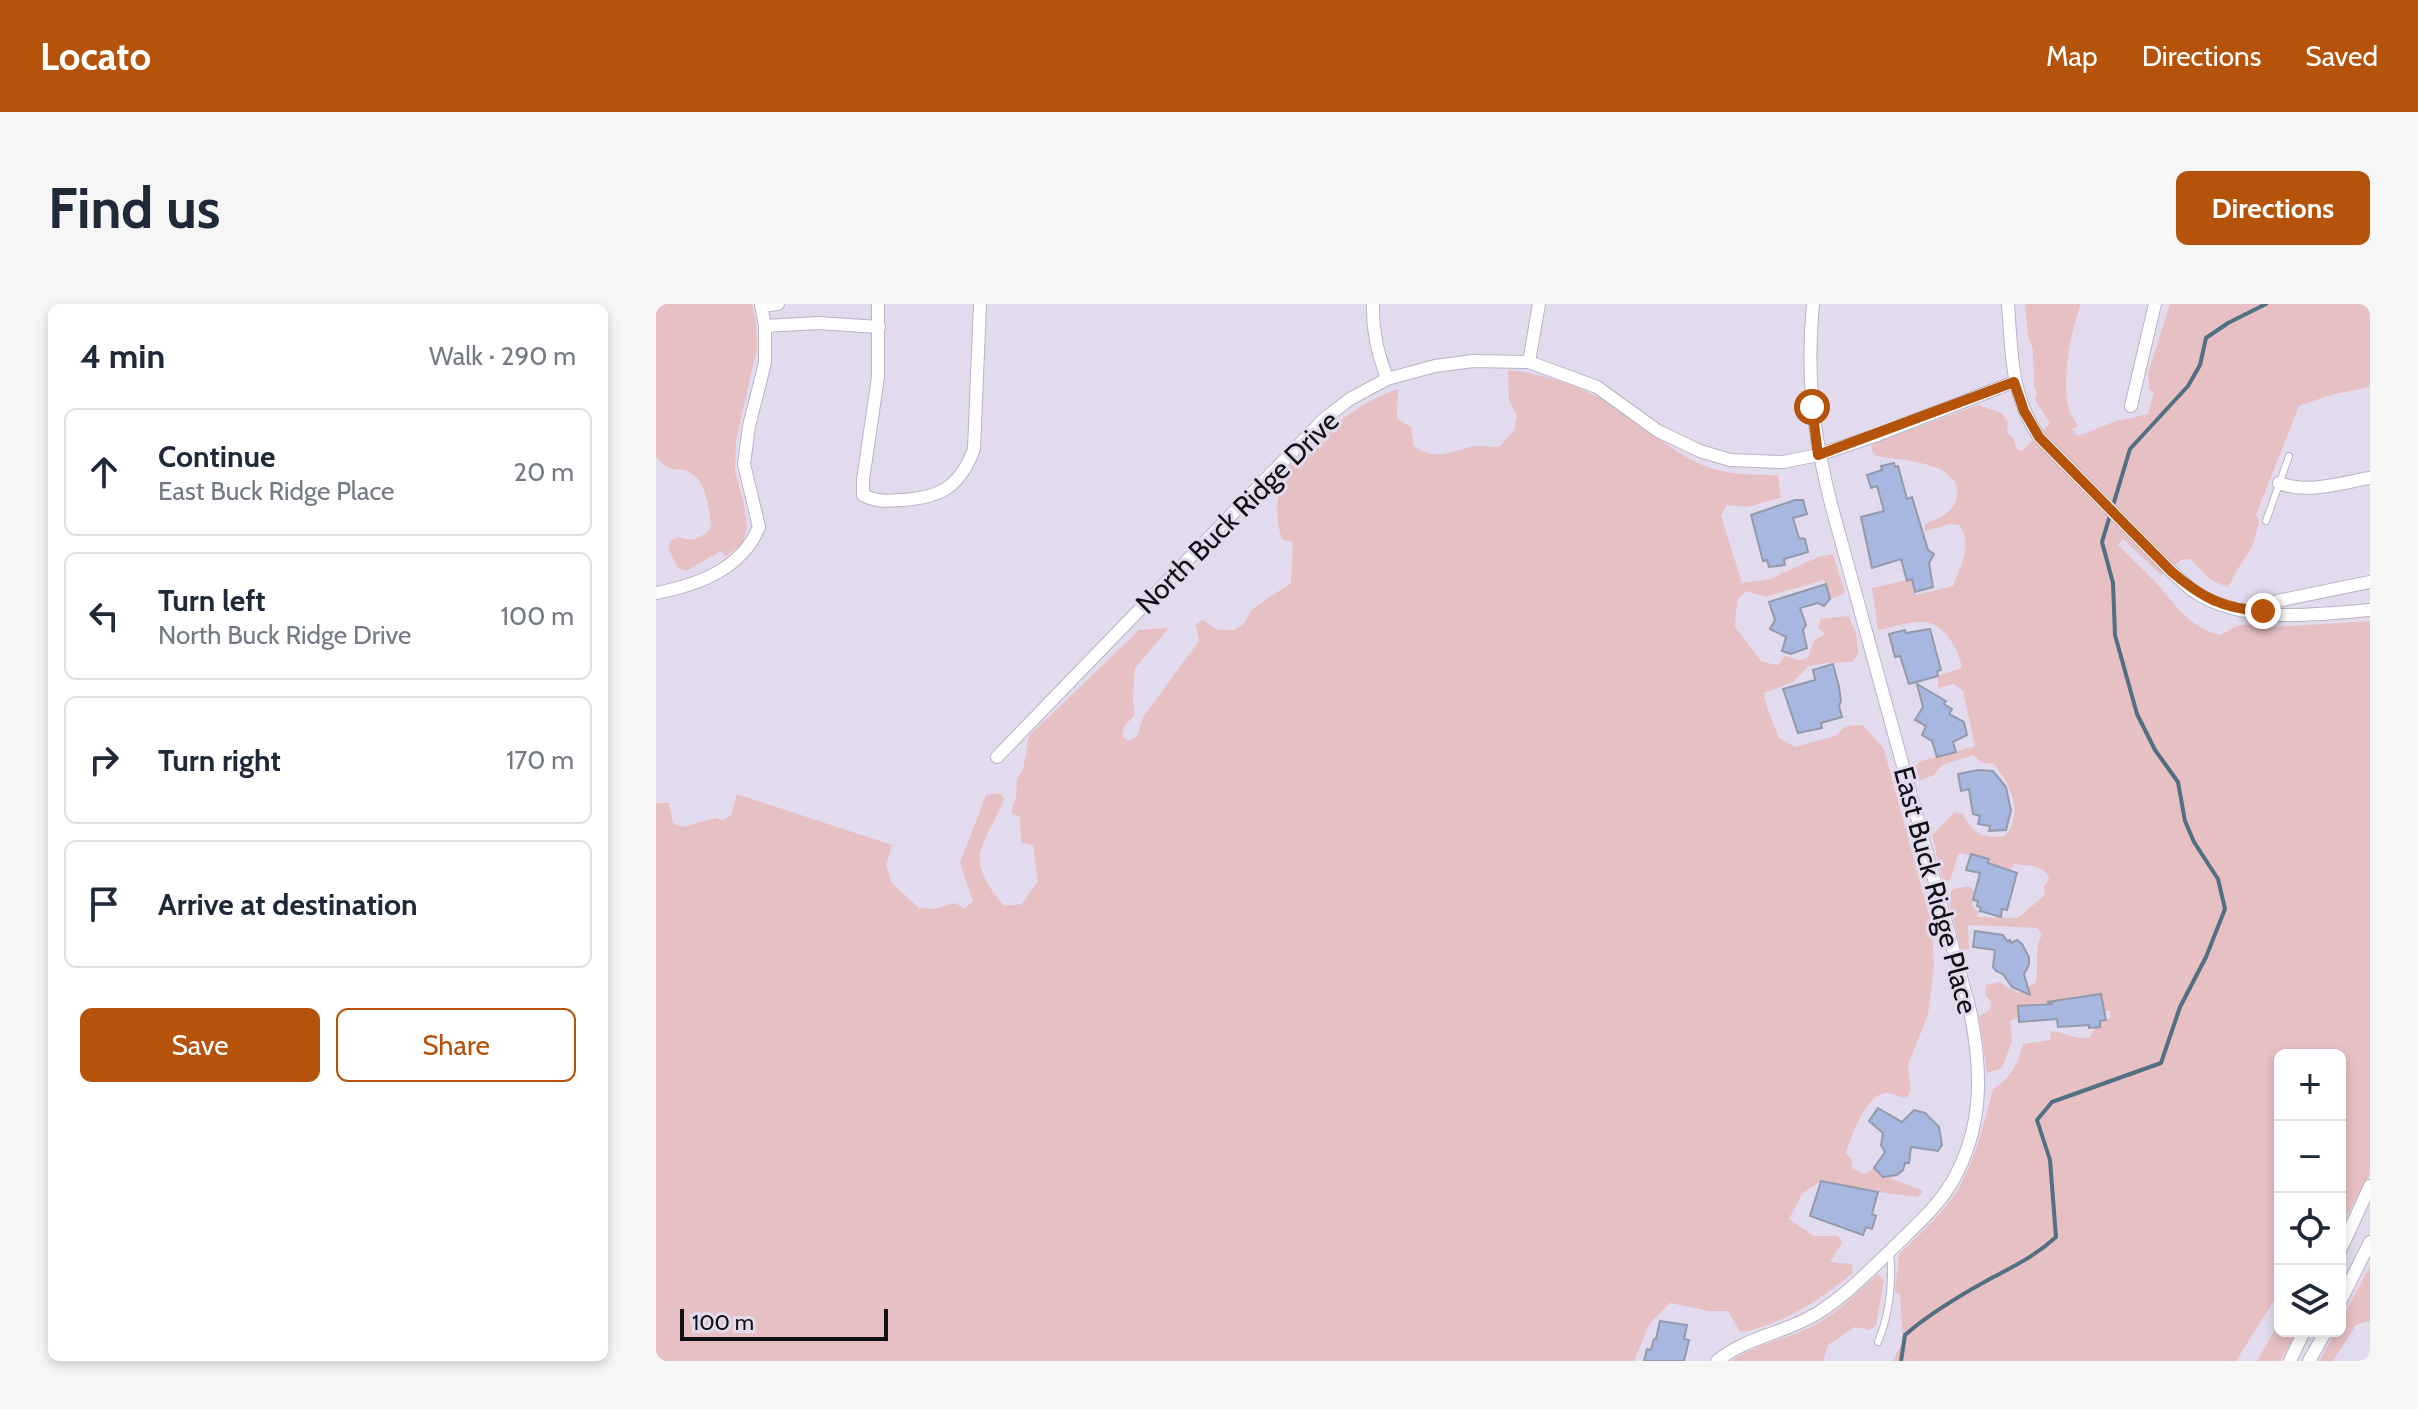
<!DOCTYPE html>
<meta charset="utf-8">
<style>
:root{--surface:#fff;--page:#f6f6f7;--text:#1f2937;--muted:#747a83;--line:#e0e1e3;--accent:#b45309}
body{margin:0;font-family:Cabin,sans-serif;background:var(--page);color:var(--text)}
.controls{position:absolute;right:24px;bottom:24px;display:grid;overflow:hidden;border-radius:12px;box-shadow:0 4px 12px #0003}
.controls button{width:72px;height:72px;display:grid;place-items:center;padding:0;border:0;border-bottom:2px solid var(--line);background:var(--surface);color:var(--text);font:40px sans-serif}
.scale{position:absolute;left:24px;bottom:20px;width:208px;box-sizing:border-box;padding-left:8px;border:4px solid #110e14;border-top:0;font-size:22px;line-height:28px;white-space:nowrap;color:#110e14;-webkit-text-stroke:6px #e2dbee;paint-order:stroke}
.stop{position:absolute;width:24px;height:24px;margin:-18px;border:6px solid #b45309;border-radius:50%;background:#fff}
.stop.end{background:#b45309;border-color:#fff;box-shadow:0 2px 8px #0008}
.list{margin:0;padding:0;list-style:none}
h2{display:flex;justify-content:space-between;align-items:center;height:104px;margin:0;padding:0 32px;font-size:34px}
h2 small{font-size:26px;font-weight:400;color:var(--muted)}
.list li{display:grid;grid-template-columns:52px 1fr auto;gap:24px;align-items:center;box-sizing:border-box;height:128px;margin:0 16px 16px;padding:0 16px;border:2px solid var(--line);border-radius:12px}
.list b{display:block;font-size:30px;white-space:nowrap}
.list p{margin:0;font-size:26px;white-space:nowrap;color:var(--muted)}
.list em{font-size:26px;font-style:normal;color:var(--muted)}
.actions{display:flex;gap:16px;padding:24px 32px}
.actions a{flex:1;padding:18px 0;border:2px solid var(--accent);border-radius:12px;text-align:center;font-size:28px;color:var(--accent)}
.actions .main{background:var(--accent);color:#fff}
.icon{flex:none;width:44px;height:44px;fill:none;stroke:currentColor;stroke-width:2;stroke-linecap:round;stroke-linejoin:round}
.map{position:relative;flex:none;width:1714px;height:1057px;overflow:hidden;border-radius:12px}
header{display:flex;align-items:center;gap:48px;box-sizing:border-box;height:112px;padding:0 40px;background:var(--accent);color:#fff}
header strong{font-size:38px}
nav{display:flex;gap:44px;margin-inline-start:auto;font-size:28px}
.intro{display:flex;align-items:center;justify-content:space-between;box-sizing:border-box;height:192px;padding:0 48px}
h1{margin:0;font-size:56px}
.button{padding:20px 36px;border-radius:12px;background:var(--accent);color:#fff;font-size:28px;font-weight:700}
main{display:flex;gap:48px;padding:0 48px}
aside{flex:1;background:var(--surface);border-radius:12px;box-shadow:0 4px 12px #0003}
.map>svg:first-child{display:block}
.green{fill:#e7c0c4}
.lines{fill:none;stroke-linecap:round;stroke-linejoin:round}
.stream{stroke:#536f83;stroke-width:4}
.building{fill:#a8b7e0;stroke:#939aab;stroke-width:2}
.service-casing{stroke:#bab3c5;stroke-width:8}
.minor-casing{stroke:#bab3c5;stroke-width:14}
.service{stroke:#fff;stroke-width:6}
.minor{stroke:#fff;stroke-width:12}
.route{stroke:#b45309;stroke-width:10}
.labels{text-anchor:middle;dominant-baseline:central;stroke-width:6;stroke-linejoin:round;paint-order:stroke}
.street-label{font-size:28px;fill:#110e14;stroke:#e2dbee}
</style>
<header>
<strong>Locato</strong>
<nav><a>Map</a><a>Directions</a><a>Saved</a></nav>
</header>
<div class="intro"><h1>Find us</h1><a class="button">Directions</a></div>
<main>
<aside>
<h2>4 min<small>Walk · 290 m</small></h2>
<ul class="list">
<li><svg class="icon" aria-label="ahead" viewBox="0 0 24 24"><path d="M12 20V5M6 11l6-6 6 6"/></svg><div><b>Continue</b><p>East Buck Ridge Place</p></div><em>20 m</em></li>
<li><svg class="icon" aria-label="left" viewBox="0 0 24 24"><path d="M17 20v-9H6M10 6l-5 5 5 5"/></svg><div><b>Turn left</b><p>North Buck Ridge Drive</p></div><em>100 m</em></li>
<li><svg class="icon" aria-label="right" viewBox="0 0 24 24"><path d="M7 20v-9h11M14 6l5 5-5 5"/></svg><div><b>Turn right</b></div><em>170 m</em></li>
<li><svg class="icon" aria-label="arrive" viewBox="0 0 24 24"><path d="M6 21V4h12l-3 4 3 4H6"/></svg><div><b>Arrive at destination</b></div></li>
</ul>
<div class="actions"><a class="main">Save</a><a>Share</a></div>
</aside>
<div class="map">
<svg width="1714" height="1057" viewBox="0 0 1714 1057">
<rect width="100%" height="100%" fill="#e2dbee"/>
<g class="green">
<path d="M0,0H96L100,18L101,44L80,137L79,168L88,200L91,223L87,239L70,252L65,247L30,267L22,264L13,247L14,237L22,233C37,238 44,235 55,224C54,208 50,177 35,169C19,161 17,172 0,153Z"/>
<path d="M1369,0H1425C1415,26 1405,79 1413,106C1415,111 1419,117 1422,122L1416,125L1422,132L1460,117L1492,110L1498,88L1493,85L1492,69L1514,0H1714V83L1675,91L1643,102L1600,211L1603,217C1597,245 1596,244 1581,266C1576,273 1578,277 1571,283L1555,276L1534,255L1525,256L1505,271L1467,235L1462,241C1475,254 1489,267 1502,281C1520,302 1535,324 1564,331L1580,322L1595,320L1616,323L1714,317V870L1684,923V751H1624V987L1580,1057H1236L1247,1038L1244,990L1239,988L1243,950C1263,931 1292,905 1305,880C1320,851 1329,817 1337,785C1356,773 1361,761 1367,740L1394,736L1395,727C1409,728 1420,737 1434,733L1439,723H1444V717L1451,716L1455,713L1454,707H1449L1445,690L1419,692V696L1362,702L1363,713L1354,717L1356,737L1346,764L1331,769L1323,712L1334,706L1335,698L1329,691L1330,681L1343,678L1362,689L1380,678C1383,663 1378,643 1386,631L1381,624L1312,621L1313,645L1305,647L1292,593L1297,585L1313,582L1319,588L1316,601L1319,606L1324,607L1321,613L1362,614L1389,591L1388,583L1393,575C1389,560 1372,562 1358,560L1355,565L1332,559L1333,555L1303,549L1294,576L1287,578L1276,531L1299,508L1307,510C1316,529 1327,535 1349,532C1368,509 1355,481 1338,460L1324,458L1318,451L1286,461L1278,471L1262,477L1260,462L1265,457L1319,442L1307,387L1298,380L1282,384V372L1306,364C1303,346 1289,319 1267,318C1253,317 1236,324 1222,326L1216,284L1256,275L1260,291L1297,282C1304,262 1318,241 1303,221L1294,220L1269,227V220C1283,215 1297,209 1301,193C1308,158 1243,156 1220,152L1215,145L1216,140L1322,101L1346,109L1352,118L1351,129L1358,135L1360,144L1366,147L1394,119L1379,96L1381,88L1378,84L1377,46L1372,32Z"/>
<path d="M852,66C891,70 928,83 962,104C991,123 1016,149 1049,162C1071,171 1098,171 1122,171L1125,194L1091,203L1071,201L1065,212L1086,279L1114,275L1162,253L1177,250L1189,289L1174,295L1168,276L1110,293L1090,287L1081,297L1079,323L1106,358L1122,361L1129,352L1142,356L1151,354L1158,337L1169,330L1162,323L1165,315L1192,312L1200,328L1202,350L1196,358L1171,359L1153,362L1137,378L1108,389C1110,405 1118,419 1123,434L1139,443L1179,432L1190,422L1207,421L1228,445L1276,622L1278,664L1272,711L1252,761L1255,787L1250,794C1243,793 1238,790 1232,789C1211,787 1195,833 1190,849L1196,856V864L1208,870L1218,864L1224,870L1267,887L1262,893L1222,888L1205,883L1204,886L1165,877L1146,890L1133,915L1158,932H1182L1186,939L1174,958L1196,960L1197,969C1167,994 1123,1023 1084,1028L1072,1007H1053L1014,999L994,1019L978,1057H0V499H13L17,519L27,523L60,514L67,516L75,511L81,490L236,541L230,562L236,579L263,604L278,605L299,599L308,604L317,598L304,559L330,491L343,489L348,495C327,547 306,551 348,602L366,600L382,577L377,541L365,539L364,513L355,509L360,493L361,475L367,466L373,432L483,326L513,324L479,364L477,395L479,411L468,422L466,432L473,437L481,432L487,413L543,337L540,320L547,316L562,326H578L589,319L595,306L635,279L637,238L626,235C618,212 620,185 633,164C637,157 645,151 650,146C678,120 706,97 742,85L741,115L755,123L758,142C784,160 797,144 823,142C829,142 837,143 843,143L858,127L861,112L853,96Z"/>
<path d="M1714,962V1020L1712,1017L1700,1021L1677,1057H1663L1680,1027H1684V1019Z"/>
<path d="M1222,970L1228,977L1220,1022L1213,1026L1199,1023L1172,1041L1167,1057H1075C1099,1040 1131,1035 1157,1022C1181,1010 1202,987 1222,970Z"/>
<path d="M1624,1017V1027H1641L1624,1057H1601Z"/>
</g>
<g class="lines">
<path class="stream" d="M1245,1057L1249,1031C1274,1009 1303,992 1332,976C1358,962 1378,953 1400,933L1394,856L1381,816L1396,798L1505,759L1524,703L1550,653L1569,605L1562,575L1538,538L1529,517L1522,478L1499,446L1481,410L1459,331L1457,279L1446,238L1474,145L1532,82L1544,61L1550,34L1572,19L1610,0"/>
</g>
<g class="building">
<path d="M1238,159L1239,163L1242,162L1251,195L1256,193L1272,246L1278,250L1273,259L1277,283L1259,288L1256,275L1251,277L1245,255L1216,264L1205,213L1228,207L1221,182L1215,184L1211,171L1226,166L1225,162Z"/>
<path d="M1139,196H1147L1151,210L1137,214L1143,234L1149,235L1152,248L1128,255L1129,261L1113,263L1111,256L1107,257L1095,211Z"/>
<path d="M1170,280L1174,295L1168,302L1162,299L1144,304L1150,321L1147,326L1151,344L1135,350L1126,347L1130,333L1114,325L1119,316L1113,298Z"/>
<path d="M1274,325L1285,366L1281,367L1282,372L1253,380L1244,352L1239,353L1233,330L1249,326L1250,329Z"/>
<path d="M1177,360L1183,383L1185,397L1183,402L1186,413L1165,419L1166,424L1142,429L1127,385L1159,376L1157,366Z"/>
<path d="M1261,380L1290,397L1288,400L1296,405L1293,410L1308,418L1311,431L1297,438L1300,448L1281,453L1276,437L1266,431L1270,422L1259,416L1267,403Z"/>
<path d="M1322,466L1337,467L1350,483L1355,507L1350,526L1333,527L1334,522L1322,520L1324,512L1317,510L1313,485L1305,487L1302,470Z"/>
<path d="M1315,550L1333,555L1332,559L1361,569L1351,606L1346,605L1345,613L1324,607L1325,604L1321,602L1322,597L1317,596L1324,569L1310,566Z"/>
<path d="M1319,627L1347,631L1351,637L1354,636L1355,639L1361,636L1366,640L1373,653V661L1368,670L1374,691L1356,683L1347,670L1340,667L1337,663L1339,646L1317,643Z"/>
<path d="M1445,690L1450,716L1444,717V723L1433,724V721L1402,723L1401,715L1363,718L1362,702L1397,700L1391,698Z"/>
<path d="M1222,804L1246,818L1258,806L1269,809L1283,823L1286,841L1282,847L1255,843L1253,859H1249L1247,866L1241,871L1227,873L1218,864L1229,848L1225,841L1227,829L1213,817Z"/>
<path d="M1165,877L1222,888L1216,910L1220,912L1216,925L1210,923L1207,931L1154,912Z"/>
<path d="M1004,1017L1031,1021L1028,1035L1033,1036L1028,1057H988L991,1045L995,1046L998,1035H1000Z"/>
</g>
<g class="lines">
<defs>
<g id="service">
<path d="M1610,217L1633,152"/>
<path d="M1222,1038C1234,1009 1237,978 1234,947"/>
</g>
<g id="minor">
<path d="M222,0V73L207,176V191C220,198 231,197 245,196C284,194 304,183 318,145L324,0"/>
<path d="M717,0C716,27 722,49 731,75"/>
<path d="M1352,0C1356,50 1354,90 1383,133L1516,268C1523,274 1531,283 1539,288C1587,320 1660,311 1714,306"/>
<path d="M105,2L122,0"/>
<path d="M109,22L162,19L223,23"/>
<path d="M873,58L883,0"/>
<path d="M1475,102L1499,0"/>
<path d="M1623,179C1651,190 1685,179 1714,174"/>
<path d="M103,223L88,160L93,122L109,59V22L105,0"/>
<path d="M0,289C42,281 86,265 103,223"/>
<path d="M1607,307L1621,297L1714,278"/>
<path d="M341,453L668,115L694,95L731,75L779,62L817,57L873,58L941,83L1002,127L1044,147L1074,156L1127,158L1162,151L1224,130L1358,78"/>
<path d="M1684,947L1714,882"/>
<path d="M1684,998L1714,938"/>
<path d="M1061,1057C1090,1033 1129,1029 1160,1010C1188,993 1211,969 1235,946C1256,925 1281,904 1296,878C1328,823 1326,766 1314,706L1175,200C1157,128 1150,74 1157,0"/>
<path d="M1634,1057L1648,1027"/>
<path d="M1653,1057L1670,1027"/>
</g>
</defs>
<use href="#service" class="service-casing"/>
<use href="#minor" class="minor-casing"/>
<use href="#service" class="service"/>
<use href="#minor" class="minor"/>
</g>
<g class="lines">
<path class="route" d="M1156,103L1162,151L1358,78L1368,107L1383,133L1516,268C1545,293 1567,305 1607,307"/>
</g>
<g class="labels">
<g class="street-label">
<text transform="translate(581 208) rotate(-45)">North Buck Ridge Drive</text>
<text transform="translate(1280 586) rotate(75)">East Buck Ridge Place</text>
</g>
</g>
</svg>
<div class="controls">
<button>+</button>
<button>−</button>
<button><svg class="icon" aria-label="locate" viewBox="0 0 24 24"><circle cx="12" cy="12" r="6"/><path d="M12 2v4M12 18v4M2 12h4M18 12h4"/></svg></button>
<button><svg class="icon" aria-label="layers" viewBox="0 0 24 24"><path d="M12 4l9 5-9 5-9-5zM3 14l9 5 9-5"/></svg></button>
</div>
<div class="scale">100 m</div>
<div class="stop" style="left:1156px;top:103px"></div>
<div class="stop end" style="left:1607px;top:307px"></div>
</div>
</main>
